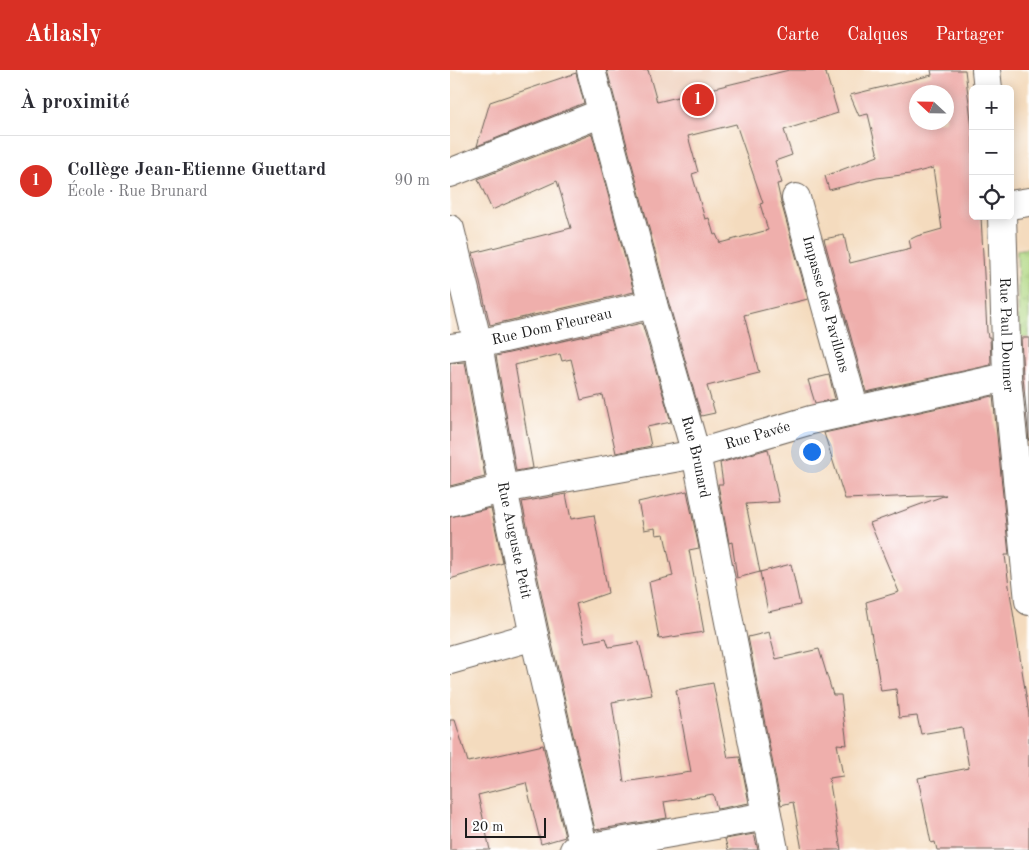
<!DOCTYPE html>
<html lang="fr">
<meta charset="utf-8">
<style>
:root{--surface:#fff;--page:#f7f7f7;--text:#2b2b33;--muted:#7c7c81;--line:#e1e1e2;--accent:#d93025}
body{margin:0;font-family:"Old Standard TT",serif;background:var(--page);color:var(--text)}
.controls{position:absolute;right:15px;top:15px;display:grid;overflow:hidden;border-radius:8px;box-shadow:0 2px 12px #0003}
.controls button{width:45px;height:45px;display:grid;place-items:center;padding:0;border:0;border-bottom:1px solid var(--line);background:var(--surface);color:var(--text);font:25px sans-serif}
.compass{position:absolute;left:459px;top:15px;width:45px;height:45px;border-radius:50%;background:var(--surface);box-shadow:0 2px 12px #0003;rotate:292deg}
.scale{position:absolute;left:15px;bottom:12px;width:81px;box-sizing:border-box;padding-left:5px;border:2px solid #1c1c1c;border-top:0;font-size:14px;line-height:18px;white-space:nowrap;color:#1c1c1c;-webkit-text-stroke:4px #fff;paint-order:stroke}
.you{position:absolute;left:361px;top:381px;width:18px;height:18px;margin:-12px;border:4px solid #fff;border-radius:50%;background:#1a73e8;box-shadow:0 0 0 8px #1a73e833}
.badge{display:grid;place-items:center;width:32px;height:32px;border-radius:50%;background:var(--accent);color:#fff;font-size:16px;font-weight:700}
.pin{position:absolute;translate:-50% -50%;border:2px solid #fff;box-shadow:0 1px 5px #0006}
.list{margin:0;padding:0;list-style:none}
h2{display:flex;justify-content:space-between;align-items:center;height:65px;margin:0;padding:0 20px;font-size:21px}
h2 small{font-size:16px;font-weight:400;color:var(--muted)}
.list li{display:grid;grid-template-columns:32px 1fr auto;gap:15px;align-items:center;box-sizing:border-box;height:90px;padding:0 20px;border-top:1px solid var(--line)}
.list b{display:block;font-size:19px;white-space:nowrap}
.list p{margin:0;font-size:16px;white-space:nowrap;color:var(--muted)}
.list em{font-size:16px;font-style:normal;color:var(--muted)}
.icon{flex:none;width:28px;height:28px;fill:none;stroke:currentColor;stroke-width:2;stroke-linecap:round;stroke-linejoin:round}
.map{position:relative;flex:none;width:579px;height:780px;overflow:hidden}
header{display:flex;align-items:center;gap:30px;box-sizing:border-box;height:70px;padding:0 25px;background:var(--accent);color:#fff}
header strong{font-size:24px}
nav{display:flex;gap:28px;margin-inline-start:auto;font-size:18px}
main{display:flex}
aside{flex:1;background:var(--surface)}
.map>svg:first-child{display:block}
.built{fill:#efd0bc}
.park{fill:url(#park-tufts);stroke:#667a4f}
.building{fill:#efafac;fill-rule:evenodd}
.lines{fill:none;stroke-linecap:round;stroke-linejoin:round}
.minor-casing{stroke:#685f55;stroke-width:30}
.minor{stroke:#fff;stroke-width:28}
.labels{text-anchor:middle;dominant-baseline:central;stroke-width:4.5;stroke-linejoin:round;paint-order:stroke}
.street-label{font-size:15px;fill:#1c1c1c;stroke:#fff}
</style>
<header>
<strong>Atlasly</strong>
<nav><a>Carte</a><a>Calques</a><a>Partager</a></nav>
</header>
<main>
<aside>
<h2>À proximité<small></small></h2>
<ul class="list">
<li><span class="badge">1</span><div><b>Collège Jean-Etienne Guettard</b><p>École · Rue Brunard</p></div><em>90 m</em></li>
</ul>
</aside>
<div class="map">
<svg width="579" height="780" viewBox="0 0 579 780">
<defs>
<pattern id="park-tufts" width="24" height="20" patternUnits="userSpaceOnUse" patternTransform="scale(1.25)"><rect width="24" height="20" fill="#b0d782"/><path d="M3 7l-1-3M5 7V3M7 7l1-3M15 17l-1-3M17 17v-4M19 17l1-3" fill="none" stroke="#97b870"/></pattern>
</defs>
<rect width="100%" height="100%" fill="#fff"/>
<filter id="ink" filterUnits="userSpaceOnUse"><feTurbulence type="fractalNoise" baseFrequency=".02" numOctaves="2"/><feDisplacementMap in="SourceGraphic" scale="10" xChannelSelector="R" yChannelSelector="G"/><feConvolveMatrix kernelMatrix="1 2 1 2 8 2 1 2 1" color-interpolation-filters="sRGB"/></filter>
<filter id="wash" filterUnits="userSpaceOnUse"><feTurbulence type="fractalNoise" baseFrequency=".0096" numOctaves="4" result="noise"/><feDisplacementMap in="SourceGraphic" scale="20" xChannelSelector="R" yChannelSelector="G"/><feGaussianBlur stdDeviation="1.12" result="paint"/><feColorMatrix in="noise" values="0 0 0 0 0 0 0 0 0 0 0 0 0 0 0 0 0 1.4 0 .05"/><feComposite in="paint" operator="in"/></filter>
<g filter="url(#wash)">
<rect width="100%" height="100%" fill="#f4dbbe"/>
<path class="built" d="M157,0H322L338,48H308L180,81Z"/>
<path class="park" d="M579,178V268H569L567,180Z"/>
<g id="blocks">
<g class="building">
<path d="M157,0H198L207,32L339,0H375L388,43L334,60L342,85L325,91L332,113L327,114L331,132L358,229L294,245L309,303L257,316L265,343L251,346L218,230ZM286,54L313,133L310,134L318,160L270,173L266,164L264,165L259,148L255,149L242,104L248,102L238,66Z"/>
<path d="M481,0H515L523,66V146H531L537,262L538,267H540L541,295L416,322L374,169L394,165L400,193L461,178L459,170L467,166L492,159L483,98L460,104L427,108L379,120L375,106L428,86L418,44L409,46L400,25L482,5ZM466,22H496V52H466Z"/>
<path d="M126,3L134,33L27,76L40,32Z"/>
<path d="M142,64L184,222L40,255L23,183L121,158L107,111L42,140L28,109Z"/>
<path d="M192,253L221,352L197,357L201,376L166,383L153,325L131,330L121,289L112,291L110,284L65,295L83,398L66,401L46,286Z"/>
<path d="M571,268H579V371L573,306Z"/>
<path d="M15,292L35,407L0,416V293Z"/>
<path d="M379,305L385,329L365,333L358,310Z"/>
<path d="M543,326L559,485H555L559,516L579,645V780H487L485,772L481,773L468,708L519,698L512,657L471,664L467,646L449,648L446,619L431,621L416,532L449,522L420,453L496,425L395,429L374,363Z"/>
<path d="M318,379L329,432L296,434L310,502L287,508L282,472L279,473L268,414H273L270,393Z"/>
<path d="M237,421L249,478L239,480L254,562L209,569L199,512L223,506L214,464L206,465L205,458L194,460L188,432Z"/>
<path d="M116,424L121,449L144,445L158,523L126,534L135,572L156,568L159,577L189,572L202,625L162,632L174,712L241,702L226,620L263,613L278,688L290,687L299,733L267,739L263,724L214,732L217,748L145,760L98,556L72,432Z"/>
<path d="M41,438L53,493L0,509V447Z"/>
<path d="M341,494L350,535L318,542L310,502Z"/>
<path d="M319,562L326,589L369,579L383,625H391L397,675L387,674L393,706L379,708L391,780H352L343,732L331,735L298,567Z"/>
<path d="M0,650H5L18,692L93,675L115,767L91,774L76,713L28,725L40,780H0Z"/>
<path d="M304,764L308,780H278L275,769Z"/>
</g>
</g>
</g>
<g filter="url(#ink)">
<use href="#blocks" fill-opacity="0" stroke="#685f55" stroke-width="1"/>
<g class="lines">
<defs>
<g id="minor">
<path id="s1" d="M141,0L203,234L246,384L324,780"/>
<path d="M536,0L538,19"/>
<path d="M0,103L152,43"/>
<path id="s2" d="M346,128L405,341"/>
<path d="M560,135L579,132"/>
<path id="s3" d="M552,146L557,307L579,531"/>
<path id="s4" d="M0,159L28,274L53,419L84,566L134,780"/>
<path id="s5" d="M0,278L28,274L203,234"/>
<path id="s6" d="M0,432L53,419L246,384L361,350L557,307"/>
<path d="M0,590L84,566"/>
<path d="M124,780L317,746"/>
</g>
</defs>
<use href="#minor" class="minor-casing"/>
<use href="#minor" class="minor"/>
</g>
</g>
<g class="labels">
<g class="street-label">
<text stroke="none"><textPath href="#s2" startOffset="110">Impasse des Pavillons</textPath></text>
<text stroke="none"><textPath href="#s5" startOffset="104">Rue Dom Fleureau</textPath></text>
<text stroke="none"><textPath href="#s3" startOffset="119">Rue Paul Doumer</textPath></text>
<text stroke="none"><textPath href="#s6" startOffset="315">Rue Pavée</textPath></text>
<text stroke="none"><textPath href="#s1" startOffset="401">Rue Brunard</textPath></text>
<text stroke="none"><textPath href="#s4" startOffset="318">Rue Auguste Petit</textPath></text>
</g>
</g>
</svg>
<div class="controls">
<button>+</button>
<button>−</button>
<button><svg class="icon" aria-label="locate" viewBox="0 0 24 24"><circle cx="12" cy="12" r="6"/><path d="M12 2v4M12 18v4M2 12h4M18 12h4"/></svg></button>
</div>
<svg class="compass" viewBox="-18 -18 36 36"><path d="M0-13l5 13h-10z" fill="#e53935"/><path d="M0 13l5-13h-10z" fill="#7c7c81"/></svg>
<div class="scale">20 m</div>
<div class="you"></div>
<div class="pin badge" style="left:248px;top:30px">1</div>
</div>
</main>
